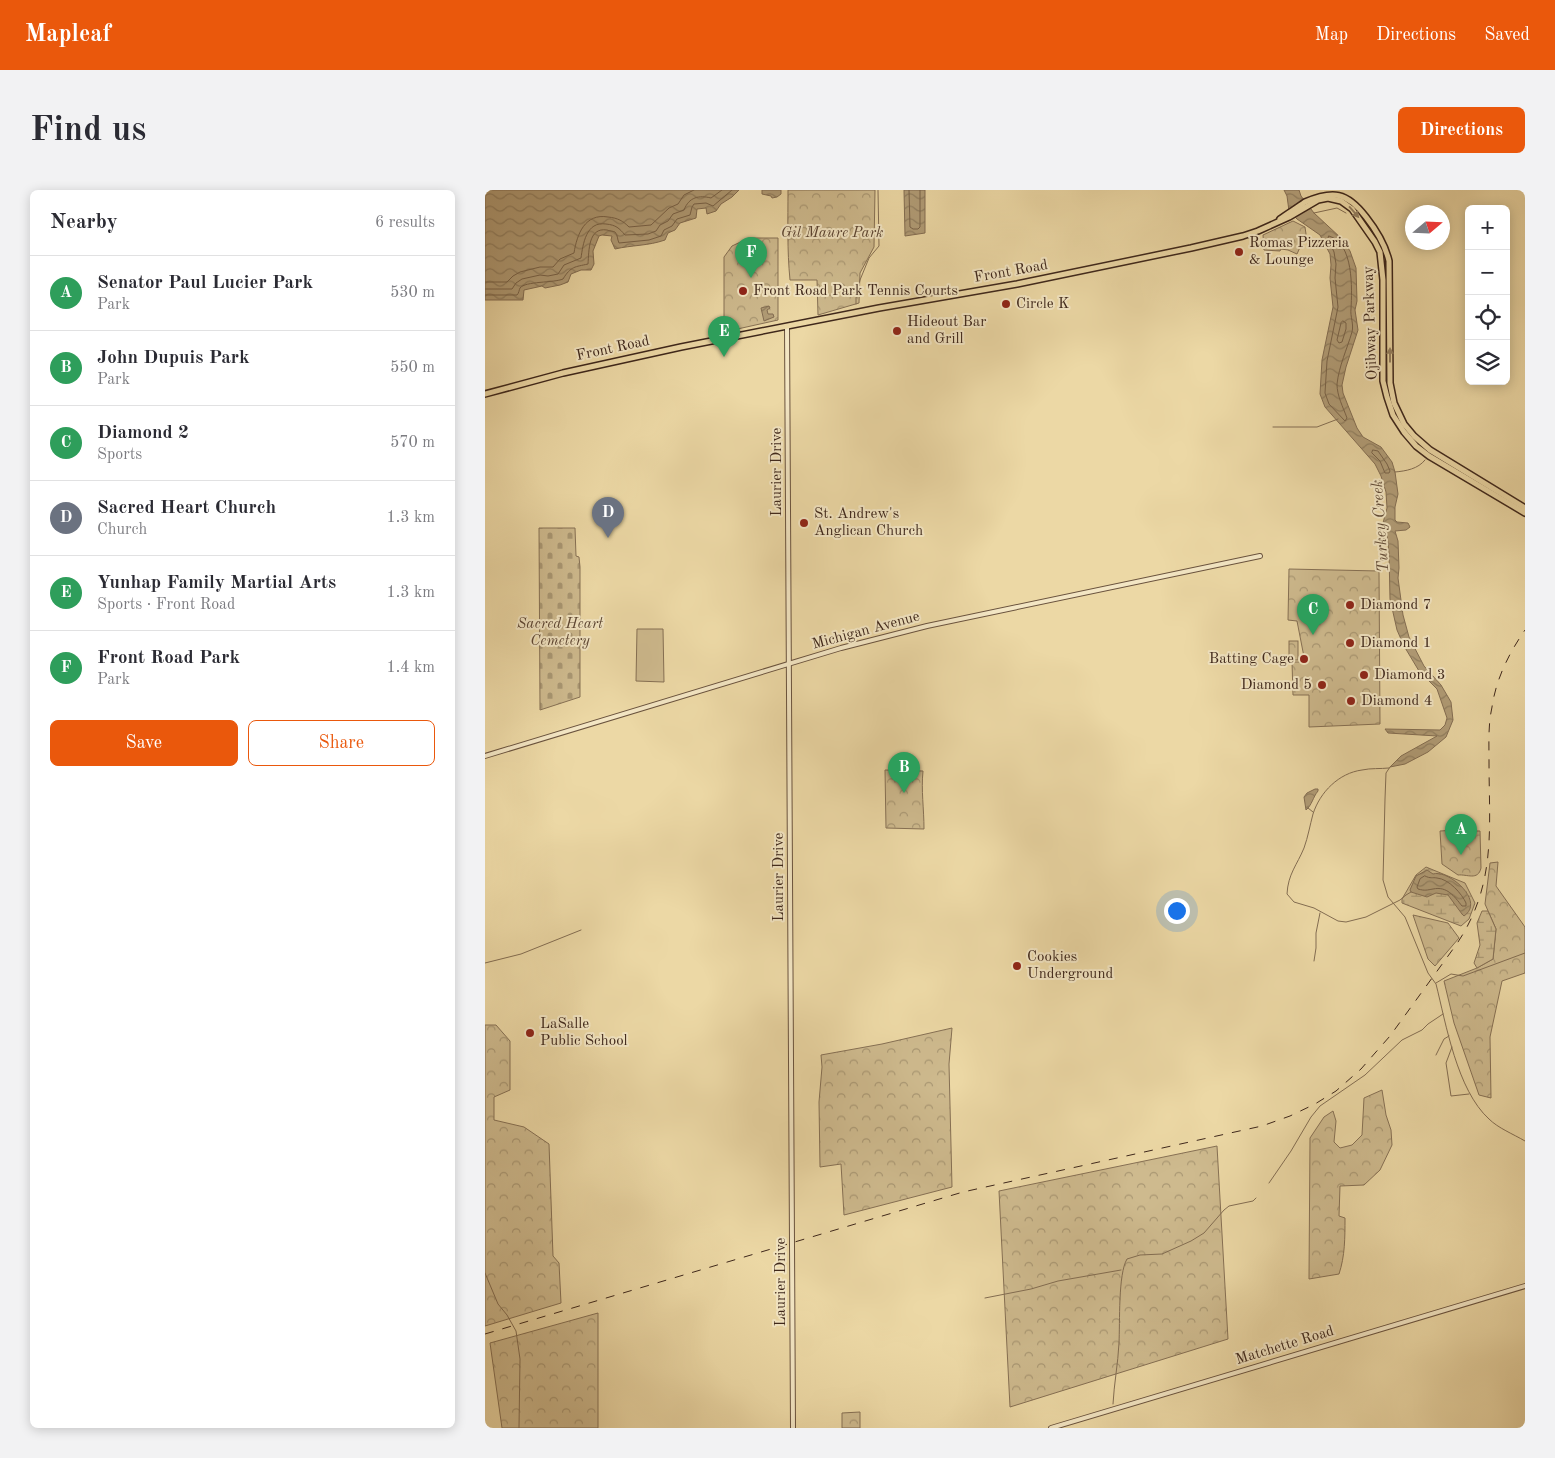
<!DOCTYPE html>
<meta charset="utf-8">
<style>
:root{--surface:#fff;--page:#f2f2f3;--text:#2b2b33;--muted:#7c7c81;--line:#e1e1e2;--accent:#ea580c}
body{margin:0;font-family:"Old Standard TT",serif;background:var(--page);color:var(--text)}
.controls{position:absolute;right:15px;top:15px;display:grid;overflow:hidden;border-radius:8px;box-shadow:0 2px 12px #0003}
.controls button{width:45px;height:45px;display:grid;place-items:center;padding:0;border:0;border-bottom:1px solid var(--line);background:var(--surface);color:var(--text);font:25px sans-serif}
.compass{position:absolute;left:920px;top:15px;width:45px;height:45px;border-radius:50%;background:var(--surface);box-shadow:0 2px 12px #0003;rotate:71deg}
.you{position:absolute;left:691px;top:720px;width:18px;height:18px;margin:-12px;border:4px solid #fff;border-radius:50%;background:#1a73e8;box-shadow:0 0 0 8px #1a73e833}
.badge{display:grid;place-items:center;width:32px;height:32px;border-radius:50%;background:var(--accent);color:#fff;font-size:16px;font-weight:700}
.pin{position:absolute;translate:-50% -41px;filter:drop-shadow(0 1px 2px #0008)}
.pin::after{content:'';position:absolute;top:26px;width:18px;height:15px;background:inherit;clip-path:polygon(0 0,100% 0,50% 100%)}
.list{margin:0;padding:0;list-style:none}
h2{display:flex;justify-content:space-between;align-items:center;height:65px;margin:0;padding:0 20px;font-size:21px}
h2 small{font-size:16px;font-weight:400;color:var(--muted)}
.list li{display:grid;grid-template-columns:32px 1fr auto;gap:15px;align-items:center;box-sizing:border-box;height:75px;padding:0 20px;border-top:1px solid var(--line)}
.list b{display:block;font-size:19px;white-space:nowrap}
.list p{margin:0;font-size:16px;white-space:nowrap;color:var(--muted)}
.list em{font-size:16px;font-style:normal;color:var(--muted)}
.actions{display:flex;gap:10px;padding:15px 20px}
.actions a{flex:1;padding:11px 0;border:1px solid var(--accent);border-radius:8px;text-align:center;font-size:18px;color:var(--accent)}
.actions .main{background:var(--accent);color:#fff}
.icon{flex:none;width:28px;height:28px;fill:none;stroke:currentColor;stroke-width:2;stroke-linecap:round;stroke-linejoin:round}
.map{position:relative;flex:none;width:1040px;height:1238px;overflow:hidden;border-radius:8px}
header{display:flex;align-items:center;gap:30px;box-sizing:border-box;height:70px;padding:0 25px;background:var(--accent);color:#fff}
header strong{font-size:24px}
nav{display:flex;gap:28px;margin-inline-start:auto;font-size:18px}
.intro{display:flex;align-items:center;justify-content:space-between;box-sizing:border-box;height:120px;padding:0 30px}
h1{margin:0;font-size:35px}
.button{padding:12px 22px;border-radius:8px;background:var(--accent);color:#fff;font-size:18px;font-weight:700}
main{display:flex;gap:30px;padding:0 30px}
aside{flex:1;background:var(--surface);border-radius:8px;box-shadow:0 2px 12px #0003}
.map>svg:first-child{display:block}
.grass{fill:#ceba8e;stroke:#867054}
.forest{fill:url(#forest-crowns);stroke:#867054}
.wetland{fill:url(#wetland-marsh);stroke:#867054}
.cemetery{fill:url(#cemetery-stones);stroke:#867054}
.water{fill:url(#water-waves);stroke:#836d52}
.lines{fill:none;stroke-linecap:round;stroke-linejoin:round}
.shore{stroke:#786248;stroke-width:1}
.stream{stroke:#836d52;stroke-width:1}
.minor-casing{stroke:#6a533e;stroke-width:6}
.major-casing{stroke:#3e271b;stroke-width:8}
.minor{stroke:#f3e6c4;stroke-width:4}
.major{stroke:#ecd8a5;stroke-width:5}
.rail{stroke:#3e271b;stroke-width:1;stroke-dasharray:9 9;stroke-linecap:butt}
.oneway{fill:#958060}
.poi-dot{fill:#8f2418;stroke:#f3e6c4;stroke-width:2}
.labels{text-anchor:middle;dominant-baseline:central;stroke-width:4;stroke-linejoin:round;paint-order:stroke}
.park-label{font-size:15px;font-style:italic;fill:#5b4432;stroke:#f3e6c4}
.poi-label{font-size:15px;fill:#3e271b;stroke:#f3e6c4;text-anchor:start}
.street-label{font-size:15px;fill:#3e271b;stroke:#f3e6c4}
.water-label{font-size:16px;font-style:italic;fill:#604a36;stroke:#f3e6c4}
</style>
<header>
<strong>Mapleaf</strong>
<nav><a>Map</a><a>Directions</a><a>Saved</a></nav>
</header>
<div class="intro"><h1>Find us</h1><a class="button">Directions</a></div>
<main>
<aside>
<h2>Nearby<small>6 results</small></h2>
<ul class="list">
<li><span class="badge" style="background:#2e9e5b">A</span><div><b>Senator Paul Lucier Park</b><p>Park</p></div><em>530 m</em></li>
<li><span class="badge" style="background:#2e9e5b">B</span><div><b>John Dupuis Park</b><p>Park</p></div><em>550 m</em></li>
<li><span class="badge" style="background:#2e9e5b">C</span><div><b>Diamond 2</b><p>Sports</p></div><em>570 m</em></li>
<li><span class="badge" style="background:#6b7280">D</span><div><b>Sacred Heart Church</b><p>Church</p></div><em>1.3 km</em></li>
<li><span class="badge" style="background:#2e9e5b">E</span><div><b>Yunhap Family Martial Arts</b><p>Sports · Front Road</p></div><em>1.3 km</em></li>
<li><span class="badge" style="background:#2e9e5b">F</span><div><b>Front Road Park</b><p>Park</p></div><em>1.4 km</em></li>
</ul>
<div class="actions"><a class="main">Save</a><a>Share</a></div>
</aside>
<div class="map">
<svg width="1040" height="1238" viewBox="0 0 1040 1238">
<defs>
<pattern id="forest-crowns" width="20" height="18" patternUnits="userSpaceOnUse" patternTransform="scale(1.25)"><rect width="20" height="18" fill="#ceba8e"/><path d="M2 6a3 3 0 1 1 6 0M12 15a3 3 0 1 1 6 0" fill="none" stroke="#a99773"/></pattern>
<pattern id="wetland-marsh" width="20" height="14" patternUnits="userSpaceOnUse" patternTransform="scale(1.25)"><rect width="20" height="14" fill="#ceba8e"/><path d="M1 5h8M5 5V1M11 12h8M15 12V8" fill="none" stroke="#a99773"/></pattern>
<pattern id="cemetery-stones" width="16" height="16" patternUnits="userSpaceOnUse" patternTransform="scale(1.25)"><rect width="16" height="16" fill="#ceba8e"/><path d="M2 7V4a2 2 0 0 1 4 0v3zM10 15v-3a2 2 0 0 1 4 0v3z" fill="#a99773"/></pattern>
<pattern id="water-waves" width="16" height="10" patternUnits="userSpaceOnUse" patternTransform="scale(1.25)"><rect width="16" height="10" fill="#b19c76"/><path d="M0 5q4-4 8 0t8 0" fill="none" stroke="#917f60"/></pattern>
</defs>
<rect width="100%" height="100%" fill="#ecd8a5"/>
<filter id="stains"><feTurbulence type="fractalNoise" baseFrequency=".004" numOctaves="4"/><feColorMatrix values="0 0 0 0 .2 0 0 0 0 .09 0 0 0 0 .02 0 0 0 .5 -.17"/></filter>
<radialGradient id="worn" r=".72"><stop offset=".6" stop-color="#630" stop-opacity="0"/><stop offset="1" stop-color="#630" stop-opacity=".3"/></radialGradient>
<path class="grass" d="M152,439H178L179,492L151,491Z"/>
<g class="forest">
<path d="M303,0H390L389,57L375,83L374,113L333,125L332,90H305C302,60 303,30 303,0Z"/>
<path d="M808,31L820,37L821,44L812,64L803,60L796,59L795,61L779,60L778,45Z"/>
<path d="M264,48H293V130L239,142V67L247,56Z"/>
<path d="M804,379L894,381L895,534L824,537V505H808L807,472H820L812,431L803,430Z"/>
<rect x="804" y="451" width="9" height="19"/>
<path d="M400,580L438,581C436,600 439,619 439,639L401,638Z"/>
<path d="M972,640L968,644V648L981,647L982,644L979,643L978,641H995L996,678C993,691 982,684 973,685L957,674L955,641Z"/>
<path d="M1013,672L1011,696L1040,737V783L1017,791L1005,847L1006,908L994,905L969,833L959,791L992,778L1008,769L1011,739L1000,714L1005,673Z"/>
<path d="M928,725L963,733L974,748L950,776L943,769Z"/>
<path d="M0,835H11L25,851V900L9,907V930L39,937L64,954L68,1066L74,1073L76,1113L0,1136Z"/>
<path d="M467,838L464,874L467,997L359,1025L356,974L335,977L334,912L337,877L336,865L397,854Z"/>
<path d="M897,900L901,925L906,940L907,955L895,980L879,995L855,996L854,1026L860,1028C860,1048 860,1066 854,1084L824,1089L825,948L839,927L848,921L851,931L849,952L855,958L867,955L877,945L879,908Z"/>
<path d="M732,956L743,1149L525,1217L514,1001Z"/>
<path d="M113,1123V1238H17L5,1153Z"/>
<path d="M375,1222V1238H357V1223Z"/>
</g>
<g class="wetland">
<path d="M941,677L980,693L990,713L984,729L976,736L917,713V709L931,685Z"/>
<path d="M997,721H1003L1011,739L1008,769L992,778L989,773L995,755L992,733Z"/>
</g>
<path class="cemetery" d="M54,338H90L91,366L94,367L95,377V507L55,520Z"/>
<g class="water">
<path d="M0,0H254L247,7L236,14L231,21L222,24L221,18L212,19L211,28L195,33L190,40L183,43L180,50C163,56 147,55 130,59L126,50L127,46L117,45L114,46L108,61L109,74L106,80H96L86,84L83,92L75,95L60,98L57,96L39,100L38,110H0Z"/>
<path d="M277,0H296V4L292,7L287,8L286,6L277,4Z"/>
<path d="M419,0H440V43L420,46Z"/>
<path d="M799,0H814L816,6L829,23L857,49L865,61L871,78L872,111L870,120L873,140L861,177L857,195L858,203L872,238L878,247L896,257L907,272L910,282L913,304L910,317V330L912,332L923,333L925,337L921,340L910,341L913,351L914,378L913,388L918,425L924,447L939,476L956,495L966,512L968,530L961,547L943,562L920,574L905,577L916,566L952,546L903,543L900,539L955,540L960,535L962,528L952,499L934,481L919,456L912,440L905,409L904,363L902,344L898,333L902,318L901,302L896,286L890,274L840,217L835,204L837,170L848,117L845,88L846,75L845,64L835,45L812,29L804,21L802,6Z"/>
<path d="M284,116L285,118L282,120L283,124H288L289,127L279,131L276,118Z"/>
<path d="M830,599H833V601C828,607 827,615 821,620L819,607L822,603Z"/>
<path d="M942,680L948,684C963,679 1001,711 979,726L977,724L963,705L951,703L942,707L926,702L925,700L931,686Z"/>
</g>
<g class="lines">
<g class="shore">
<path d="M424,0L425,37L428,39H433L435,37V0"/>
<path d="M844,46C869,53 867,99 866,119C865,126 869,134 867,142C862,159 854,176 852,194C852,206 858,217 862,228L860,231L844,214L840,203L842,171L853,117L850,88L851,74L849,62L843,49Z"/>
<path d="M0,92H22L28,86L35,82L55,77H68L75,69L89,63C92,44 100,23 123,27C133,28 138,31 144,37L166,35L184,18L193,14L199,5L209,0"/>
<path d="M0,99H27L31,93L37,89L55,85L63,86L73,84L79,75L96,68C98,54 101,31 121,34C131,35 134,38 140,45L163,44L171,41L175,35L183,31L188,24L199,20C204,7 214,5 226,8L237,0"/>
<path d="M0,105H32C34,103 34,100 35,98C40,91 69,93 78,89C86,76 90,77 103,74C104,61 103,37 122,40C124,41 128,41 130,42C133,45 132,49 134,53L164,50L176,46L179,40L187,36L192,29L205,25L207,17L209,14L221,13L228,16L247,0"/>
<path d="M858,131L861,133V139L857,152L854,153L852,150L856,133Z"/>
<path d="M888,260L893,261L902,274L905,281L904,283H900L895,271L887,263Z"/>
<path d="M940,686C946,689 947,687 952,688C964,689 977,704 981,713V716H977C969,706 962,696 948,699C942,700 940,701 933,699L932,697L935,689Z"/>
</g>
<g class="stream">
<path d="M829,23L852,18L861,23"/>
<path d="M371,114V108L375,90L384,68L394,56L393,0"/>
<path d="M788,237H832L853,229"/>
<path d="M910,282C921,281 933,279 940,270"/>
<path d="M905,577L901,583L900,609L898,690L903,707L920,727L943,783L951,794C961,834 972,900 1004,929C1013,938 1028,944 1040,951"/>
<path d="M904,578C895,579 886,578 877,580C854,583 835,602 828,624C825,635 823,647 819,658C812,675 803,684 802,704L809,712L829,718L853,731L861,732L881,727L915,710L921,705L926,702"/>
<path d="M823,618L828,622"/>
<path d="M829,771L831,758V743L835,723"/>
<path d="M0,773L36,764L96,740"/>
<path d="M951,793L966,784L978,786L1040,763"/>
<path d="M967,857L961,873L966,906L984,904"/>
<path d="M951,865L959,849L964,846"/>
<path d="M784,993L806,961L826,927L835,916L880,885L917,850L937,840L943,834L958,824"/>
<path d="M0,1083L13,1114L22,1125L31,1141L35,1169L34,1238"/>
<path d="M500,1108L546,1099L573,1091L636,1080"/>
<path d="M628,1214C629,1194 633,1174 634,1153C635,1133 633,1084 642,1069L655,1065L677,1064L706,1051L719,1043L739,1020L744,1016L768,1011L771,1008"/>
</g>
<defs>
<g id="minor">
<path d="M302,136L308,1238"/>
<path d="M0,566L356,458L442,436L775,366"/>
<path d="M566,1238L1040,1096"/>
</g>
<g id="major">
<path d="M795,29C803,23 812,18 820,12C848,0 862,2 881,27C892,41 900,54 904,71L905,193L909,213L919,234L929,246L945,260L1040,318"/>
<path d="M0,204L78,183L196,157L394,118L532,94L706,58L758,46L773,41L804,27L833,10L843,8L856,11L867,19L890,52L895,62L898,90V191L902,207L908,225L919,242L931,256L944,266L1040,323"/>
</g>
</defs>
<use href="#minor" class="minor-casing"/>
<use href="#major" class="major-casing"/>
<use href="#minor" class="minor"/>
<use href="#major" class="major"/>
<path class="rail" d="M0,1144L478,1002L777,936L805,926L830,914L851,901L876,879L905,846L971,755C1012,695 1004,639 1004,570C1004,553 1003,535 1007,517C1011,489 1024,463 1040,440"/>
</g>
<defs><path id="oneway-solid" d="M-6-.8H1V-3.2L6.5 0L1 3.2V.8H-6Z" transform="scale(1.25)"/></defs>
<g class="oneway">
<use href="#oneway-solid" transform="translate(869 22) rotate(49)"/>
<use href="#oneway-solid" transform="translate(905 165) rotate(-90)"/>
</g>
<g class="poi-dot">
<circle cx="754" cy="62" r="5"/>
<circle cx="258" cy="101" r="5"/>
<circle cx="521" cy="114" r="5"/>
<circle cx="412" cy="141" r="5"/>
<circle cx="319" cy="333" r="5"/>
<circle cx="865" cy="415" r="5"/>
<circle cx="865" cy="453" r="5"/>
<circle cx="819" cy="469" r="5"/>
<circle cx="879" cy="485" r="5"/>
<circle cx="837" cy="495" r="5"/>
<circle cx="866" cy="511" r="5"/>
<circle cx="532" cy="776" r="5"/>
<circle cx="45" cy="843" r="5"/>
</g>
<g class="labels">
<g class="park-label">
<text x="347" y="43">Gil Maure Park</text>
<text x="75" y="434">Sacred Heart<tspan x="75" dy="17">Cemetery</tspan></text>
</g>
<g class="poi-label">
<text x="764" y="53">Romas Pizzeria<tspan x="764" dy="17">&amp; Lounge</tspan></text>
<text x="268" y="101">Front Road Park Tennis Courts</text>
<text x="531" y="114">Circle K</text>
<text x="422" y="132">Hideout Bar<tspan x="422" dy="17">and Grill</tspan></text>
<text x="329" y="324">St. Andrew's<tspan x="329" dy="17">Anglican Church</tspan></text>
<text x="875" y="415">Diamond 7</text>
<text x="875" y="453">Diamond 1</text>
<text x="809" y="469" text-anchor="end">Batting Cage</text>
<text x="889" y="485">Diamond 3</text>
<text x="827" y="495" text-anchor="end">Diamond 5</text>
<text x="876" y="511">Diamond 4</text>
<text x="542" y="767">Cookies<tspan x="542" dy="17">Underground</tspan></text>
<text x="55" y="834">LaSalle<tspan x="55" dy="17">Public School</tspan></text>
</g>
<g class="street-label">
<text transform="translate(526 82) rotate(-10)">Front Road</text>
<text transform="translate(886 133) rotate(-92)">Ojibway Parkway</text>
<text transform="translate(128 159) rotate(-12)">Front Road</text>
<text transform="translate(292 282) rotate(-90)">Laurier Drive</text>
<text transform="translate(381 441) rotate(-15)">Michigan Avenue</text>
<text transform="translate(294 687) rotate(-90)">Laurier Drive</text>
<text transform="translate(296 1092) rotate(-90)">Laurier Drive</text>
<text transform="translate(800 1156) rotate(-17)">Matchette Road</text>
</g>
<g class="water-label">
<text transform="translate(896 336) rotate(-94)">Turkey Creek</text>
</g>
</g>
<rect width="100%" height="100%" filter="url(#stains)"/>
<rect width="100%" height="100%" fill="url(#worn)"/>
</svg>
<div class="controls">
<button>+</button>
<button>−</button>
<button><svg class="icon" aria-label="locate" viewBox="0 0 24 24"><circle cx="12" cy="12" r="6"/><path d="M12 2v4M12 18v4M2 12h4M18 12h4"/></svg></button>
<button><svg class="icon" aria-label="layers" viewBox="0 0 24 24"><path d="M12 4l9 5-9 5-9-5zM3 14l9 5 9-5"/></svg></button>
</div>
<svg class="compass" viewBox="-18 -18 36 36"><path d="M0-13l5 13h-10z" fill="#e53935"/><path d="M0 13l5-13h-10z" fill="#7c7c81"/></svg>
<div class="you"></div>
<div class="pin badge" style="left:976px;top:665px;background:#2e9e5b">A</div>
<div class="pin badge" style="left:419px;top:603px;background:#2e9e5b">B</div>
<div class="pin badge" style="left:828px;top:445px;background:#2e9e5b">C</div>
<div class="pin badge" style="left:123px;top:348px;background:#6b7280">D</div>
<div class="pin badge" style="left:239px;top:167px;background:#2e9e5b">E</div>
<div class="pin badge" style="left:266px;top:88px;background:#2e9e5b">F</div>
</div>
</main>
